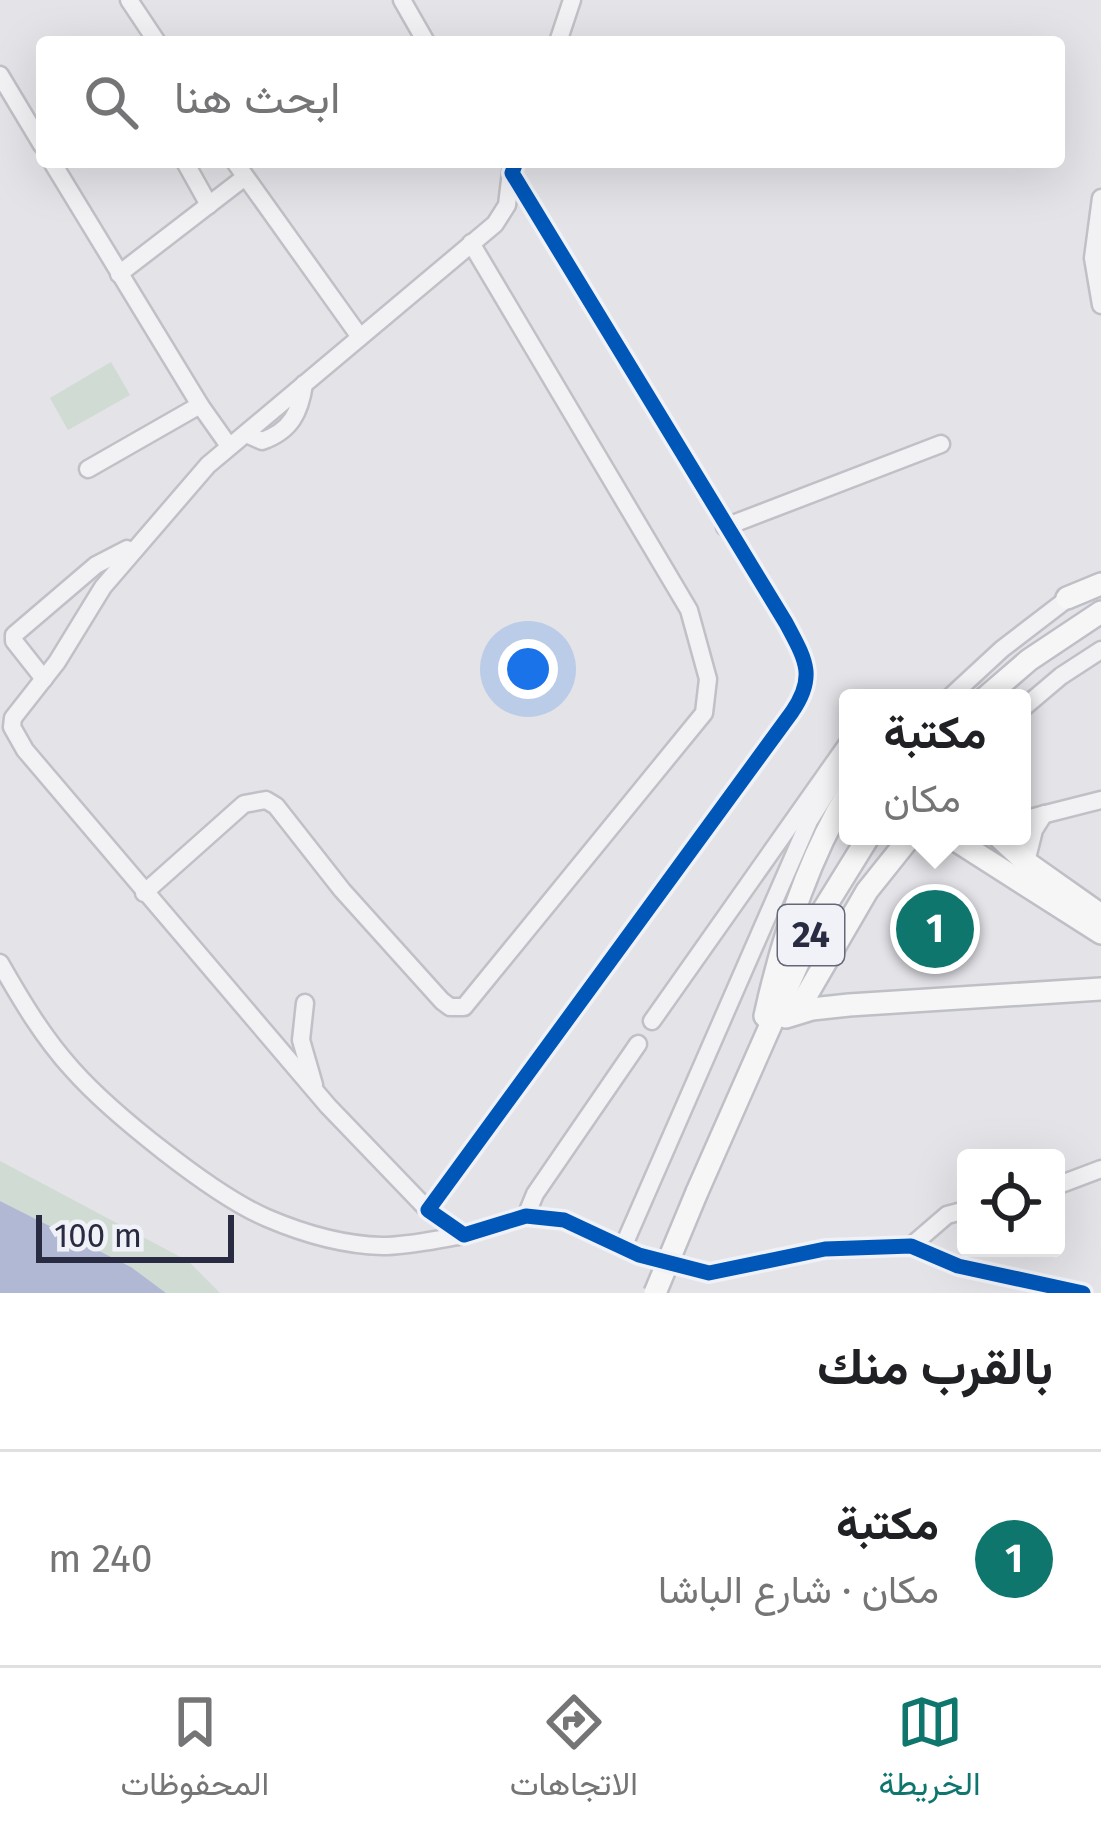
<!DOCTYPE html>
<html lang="ar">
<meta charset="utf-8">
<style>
:root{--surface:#fff;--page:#f6f6f6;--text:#202124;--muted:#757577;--line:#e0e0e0;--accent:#0f766e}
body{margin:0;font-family:"Fira Sans",Vazirmatn,sans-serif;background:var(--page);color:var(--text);direction:rtl}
.controls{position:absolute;right:36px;bottom:36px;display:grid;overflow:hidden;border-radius:12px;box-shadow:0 12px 48px #0002}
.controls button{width:108px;height:108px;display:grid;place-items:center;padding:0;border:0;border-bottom:3px solid var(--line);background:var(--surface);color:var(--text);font:60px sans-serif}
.scale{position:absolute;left:36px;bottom:30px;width:198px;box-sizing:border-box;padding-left:12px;border:6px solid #282b42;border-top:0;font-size:33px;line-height:42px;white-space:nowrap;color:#282b42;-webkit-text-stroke:9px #f0f2f7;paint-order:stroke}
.you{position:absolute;left:528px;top:669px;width:42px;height:42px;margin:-30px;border:9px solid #fff;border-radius:50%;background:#1a73e8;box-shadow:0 0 0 18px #1a73e833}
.badge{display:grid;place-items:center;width:78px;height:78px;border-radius:50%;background:var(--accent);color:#fff;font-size:39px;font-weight:700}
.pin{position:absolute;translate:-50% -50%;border:6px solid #fff;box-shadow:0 3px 12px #0006}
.popup{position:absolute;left:839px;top:689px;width:192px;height:156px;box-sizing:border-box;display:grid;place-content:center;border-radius:12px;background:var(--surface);filter:drop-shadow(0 3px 9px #0005);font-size:39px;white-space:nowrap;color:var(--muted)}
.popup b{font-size:45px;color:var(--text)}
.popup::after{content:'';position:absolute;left:50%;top:100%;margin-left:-24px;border:24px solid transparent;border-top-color:var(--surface)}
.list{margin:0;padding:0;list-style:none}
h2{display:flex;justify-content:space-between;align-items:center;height:156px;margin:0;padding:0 48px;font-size:51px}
h2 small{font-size:39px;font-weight:400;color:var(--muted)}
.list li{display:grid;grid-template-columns:78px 1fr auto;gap:36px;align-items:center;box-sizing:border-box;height:216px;padding:0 48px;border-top:3px solid var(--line)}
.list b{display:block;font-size:45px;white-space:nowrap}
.list p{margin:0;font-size:39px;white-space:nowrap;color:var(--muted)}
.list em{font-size:39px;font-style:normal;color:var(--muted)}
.icon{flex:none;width:66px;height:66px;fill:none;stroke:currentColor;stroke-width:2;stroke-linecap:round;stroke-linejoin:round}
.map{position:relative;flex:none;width:1101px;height:1293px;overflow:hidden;direction:ltr}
.search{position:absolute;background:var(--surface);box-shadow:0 12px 48px #0002;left:36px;right:36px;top:36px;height:132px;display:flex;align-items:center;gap:30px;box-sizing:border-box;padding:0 42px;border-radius:12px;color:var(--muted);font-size:45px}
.sheet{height:372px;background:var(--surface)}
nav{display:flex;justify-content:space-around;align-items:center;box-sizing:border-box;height:168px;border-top:3px solid var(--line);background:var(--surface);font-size:33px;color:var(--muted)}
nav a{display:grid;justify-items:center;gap:6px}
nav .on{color:var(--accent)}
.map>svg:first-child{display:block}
.green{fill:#d0dbd3}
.water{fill:#b0b8d4}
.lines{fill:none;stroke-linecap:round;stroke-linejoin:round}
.minor-casing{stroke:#c0c0c6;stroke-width:21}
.major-casing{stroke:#bec0c6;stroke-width:26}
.minor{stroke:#f2f2f5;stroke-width:16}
.major{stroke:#f6f6f7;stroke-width:21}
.major-bridge-casing{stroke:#bec0c6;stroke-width:26;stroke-linecap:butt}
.major-bridge{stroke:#f6f6f7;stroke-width:21}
.cycleway-casing{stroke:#f0f2f7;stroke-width:22}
.cycleway{stroke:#0057b8;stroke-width:15}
.labels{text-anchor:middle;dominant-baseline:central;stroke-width:12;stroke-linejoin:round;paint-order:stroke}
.shield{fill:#f0f2f7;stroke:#646778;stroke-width:3}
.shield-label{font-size:36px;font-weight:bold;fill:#282b42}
</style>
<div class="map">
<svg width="1101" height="1293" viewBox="0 0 1101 1293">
<rect width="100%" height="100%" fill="#e3e3e8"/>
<g class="green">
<path d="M111,362L130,395L68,430L50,398Z"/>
<path d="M0,1161L188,1261L220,1293H166L131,1267L0,1201Z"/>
</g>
<path class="water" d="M0,1201L131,1267L166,1293H0Z"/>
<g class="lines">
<defs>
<g id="minor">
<path d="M129,0L157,42"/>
<path d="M402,0L426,42"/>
<path d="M558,42L572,0"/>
<path d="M0,75L42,145"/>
<path d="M52,162L200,405L229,446"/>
<path d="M185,162L209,205"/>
<path d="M235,162L360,337"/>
<path d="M516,162L512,173L786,623C805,659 817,676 792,712L428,1210L464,1235L526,1216L564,1220L639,1255L709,1273L825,1249L911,1246L958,1266L1083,1293"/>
<path d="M1101,198L1093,258L1101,305"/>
<path d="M119,274L245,177"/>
<path d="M246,434L262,441C291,431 300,412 304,384"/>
<path d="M88,469L200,405"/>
<path d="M725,527L941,444"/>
<path d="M44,679L14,641V635L96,565L127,549"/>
<path d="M949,698L1002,649L1075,593"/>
<path d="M1022,709L1061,676L1101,650"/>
<path d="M1022,820L1101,800"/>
<path d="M1026,862L1034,830L1044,814"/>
<path d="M144,893L244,804L266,800L276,806L342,890L442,1001L450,1007H464L704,713L708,679L689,610L471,243"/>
<path d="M0,963C21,1000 43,1037 72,1069C111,1113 213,1195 267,1218C302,1233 344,1245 382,1246C410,1246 437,1239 464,1235"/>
<path d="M305,1003L301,1040L314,1085"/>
<path d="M652,1021L848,743"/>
<path d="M1056,1186L1101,1169"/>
<path d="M428,1210L328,1106L25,750L12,727L13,718L57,662L103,587L208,465L495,224L507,205L511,172"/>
<path d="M526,1216L535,1194L638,1044"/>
<path d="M911,1246L947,1215L966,1210"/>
<path d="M623,1247L809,821L845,764"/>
</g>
<g id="major">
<path d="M1067,598L1101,584"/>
<path d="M985,698L1029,660L1101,612"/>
<path d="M949,836L1101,933"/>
<path d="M998,836L1026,862L1101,915"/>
<path d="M790,1013L806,996L867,891L911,836"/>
<path d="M765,1016C782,939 807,861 848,793"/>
<path d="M786,1017L812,1009L849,1005L1101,989"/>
<path d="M697,1192L817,920L869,836"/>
</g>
</defs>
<use href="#minor" class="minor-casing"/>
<use href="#major" class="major-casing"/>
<use href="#minor" class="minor"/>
<use href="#major" class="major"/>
<defs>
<path id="major-bridge" d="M655,1293L697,1192"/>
</defs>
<use href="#major-bridge" class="major-bridge-casing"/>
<use href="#major-bridge" class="major-bridge"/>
<defs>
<path id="cycleway" d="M516,162L512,173L786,623C805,659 817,676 792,712L428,1210L464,1235L526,1216L564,1220L639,1255L709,1273L825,1249L911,1246L958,1266L1083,1293"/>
</defs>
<use href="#cycleway" class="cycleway-casing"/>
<use href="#cycleway" class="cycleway"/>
</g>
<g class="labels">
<rect class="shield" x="778" y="905" width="66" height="60" rx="9"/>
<g class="shield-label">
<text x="811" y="935">24</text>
</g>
</g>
</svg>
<div class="controls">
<button><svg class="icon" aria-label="locate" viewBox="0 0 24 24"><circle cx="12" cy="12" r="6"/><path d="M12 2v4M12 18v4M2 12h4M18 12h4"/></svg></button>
</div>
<div class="scale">100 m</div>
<div class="you"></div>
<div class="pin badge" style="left:935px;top:929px">1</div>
<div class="popup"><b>مكتبة</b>مكان</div>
<div class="search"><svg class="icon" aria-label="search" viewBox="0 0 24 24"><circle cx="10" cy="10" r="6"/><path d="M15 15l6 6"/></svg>ابحث هنا</div>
</div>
<section class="sheet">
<h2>بالقرب منك<small></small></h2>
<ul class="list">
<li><span class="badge">1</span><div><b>مكتبة</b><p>مكان · شارع الباشا</p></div><em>240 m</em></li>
</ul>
</section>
<nav>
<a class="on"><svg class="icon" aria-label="map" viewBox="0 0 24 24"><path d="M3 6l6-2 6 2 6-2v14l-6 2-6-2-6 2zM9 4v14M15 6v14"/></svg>الخريطة</a>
<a><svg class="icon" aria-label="directions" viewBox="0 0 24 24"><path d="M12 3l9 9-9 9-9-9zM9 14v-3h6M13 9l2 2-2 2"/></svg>الاتجاهات</a>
<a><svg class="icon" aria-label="saved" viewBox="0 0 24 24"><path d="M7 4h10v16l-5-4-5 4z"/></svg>المحفوظات</a>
</nav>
